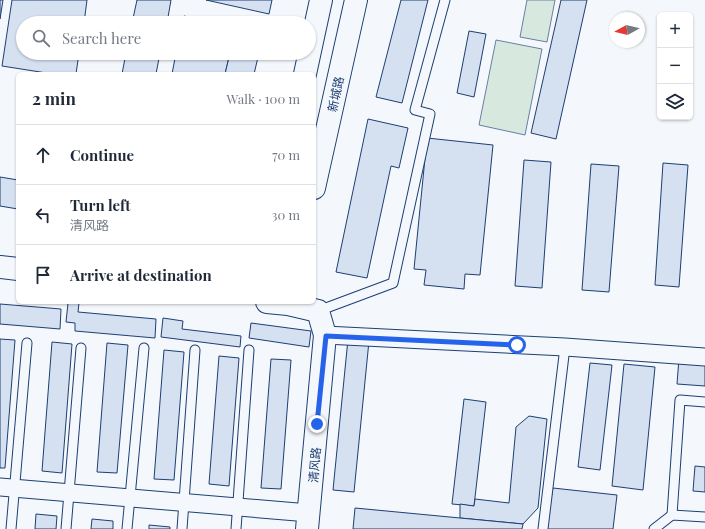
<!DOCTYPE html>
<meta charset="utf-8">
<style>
:root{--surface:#fff;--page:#f2f2f3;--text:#1f2937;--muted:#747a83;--line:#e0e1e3}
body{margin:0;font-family:"Playfair Display","Noto Sans SC",serif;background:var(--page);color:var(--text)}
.controls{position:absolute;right:12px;top:12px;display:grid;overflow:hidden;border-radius:6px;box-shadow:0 1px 3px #0004}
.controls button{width:36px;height:36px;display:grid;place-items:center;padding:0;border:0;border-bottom:1px solid var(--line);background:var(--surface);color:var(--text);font:20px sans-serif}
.compass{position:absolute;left:609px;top:12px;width:36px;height:36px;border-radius:50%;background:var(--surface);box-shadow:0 1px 3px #0004;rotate:262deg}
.stop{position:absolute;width:12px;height:12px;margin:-9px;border:3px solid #2563eb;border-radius:50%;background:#fff}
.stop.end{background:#2563eb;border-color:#fff;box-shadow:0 1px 4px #0008}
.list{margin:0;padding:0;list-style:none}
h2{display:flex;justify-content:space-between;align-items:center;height:52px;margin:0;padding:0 16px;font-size:17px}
h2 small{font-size:13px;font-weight:400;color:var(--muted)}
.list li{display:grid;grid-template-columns:26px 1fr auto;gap:12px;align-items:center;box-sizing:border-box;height:60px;padding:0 16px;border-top:1px solid var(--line)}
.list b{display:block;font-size:15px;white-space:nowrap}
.list p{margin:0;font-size:13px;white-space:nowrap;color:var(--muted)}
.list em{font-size:13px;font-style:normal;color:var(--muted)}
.icon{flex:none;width:22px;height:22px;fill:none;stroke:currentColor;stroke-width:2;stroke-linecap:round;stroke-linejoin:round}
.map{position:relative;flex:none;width:705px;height:529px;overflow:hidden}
.search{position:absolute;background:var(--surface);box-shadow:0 1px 3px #0004;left:16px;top:16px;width:300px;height:44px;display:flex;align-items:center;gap:10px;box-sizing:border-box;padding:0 14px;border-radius:22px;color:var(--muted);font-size:15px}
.panel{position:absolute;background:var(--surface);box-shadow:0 1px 3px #0004;left:16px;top:72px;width:300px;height:232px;border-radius:6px}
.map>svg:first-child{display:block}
.green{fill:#d7e8df;stroke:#687fa3}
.building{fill:#d5e0f0;stroke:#1d3f73}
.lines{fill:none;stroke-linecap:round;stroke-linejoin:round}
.lane-casing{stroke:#1d3f73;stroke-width:11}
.street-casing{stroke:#1d3f73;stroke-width:19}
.secondary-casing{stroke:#1d3f73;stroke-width:24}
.lane{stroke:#f4f7fb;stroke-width:9}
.street{stroke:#f4f7fb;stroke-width:17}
.secondary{stroke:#f4f7fb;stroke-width:22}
.route{stroke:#2563eb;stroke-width:5}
.labels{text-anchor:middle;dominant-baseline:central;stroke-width:3;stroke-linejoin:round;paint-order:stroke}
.street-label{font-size:12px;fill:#1d3f73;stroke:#f4f7fb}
</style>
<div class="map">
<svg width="705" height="529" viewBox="0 0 705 529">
<rect width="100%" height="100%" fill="#f4f7fb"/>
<g class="green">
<path d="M527,0H555L547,42L520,37Z"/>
<path d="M496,40L542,49L525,135L479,125Z"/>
</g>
<g class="building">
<path d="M0,0H3L0,19Z"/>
<path d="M12,0H87L84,23H23V53H79L76,74H53L2,66Z"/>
<path d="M137,0H171L167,23H132Z"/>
<path d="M206,0H272L269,14Z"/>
<path d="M401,0H428L402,103L376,97Z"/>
<path d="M561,0H587L556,139L531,133Z"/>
<path d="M184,16L214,23H183Z"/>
<path d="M237,18L258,23H236Z"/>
<path d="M469,31L486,34L474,97L457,93Z"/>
<path d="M126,53H160L156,74H122Z"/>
<path d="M176,53H230L225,74H172Z"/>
<path d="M230,53H259L254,74H225Z"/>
<path d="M368,119L408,128L399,168L391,166L367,278L336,272Z"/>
<path d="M427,138L493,145L480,275L465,274L464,289L424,285L426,270L414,269Z"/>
<path d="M524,160L551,162L542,288L515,286Z"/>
<path d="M663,163L688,165L679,287L655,285Z"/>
<path d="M591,164L619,166L609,292L582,290Z"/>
<path d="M0,177L18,180V209L0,206Z"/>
<path d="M68,303H79L78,312L156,319L155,338L75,331V323L66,322Z"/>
<path d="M0,304L61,309L60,329L0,324Z"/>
<path d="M163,318L183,321L182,329L241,336L240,347L161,337Z"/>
<path d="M251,323L311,331L309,347L249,338Z"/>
<path d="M0,339L15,340L5,468H0Z"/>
<path d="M348,339L369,341L354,492L333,490Z"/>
<path d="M52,342L72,344L62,473L42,471Z"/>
<path d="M107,343L128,345L117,473L97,472Z"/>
<path d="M164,350L184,352L174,480L154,479Z"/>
<path d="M219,356L239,358L229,486L209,484Z"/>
<path d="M679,358L705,360V386L677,384Z"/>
<path d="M271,359L291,360L281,489L261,488Z"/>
<path d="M590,363L612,365L600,470L578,467Z"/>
<path d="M624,364L655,367L643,490L612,486Z"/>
<path d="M464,399L486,402L474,506L452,504Z"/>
<path d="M529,416L547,419L538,508L523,524L460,518V504L474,506L475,499L509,503L516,427Z"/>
<path d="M695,466L705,467V492L693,491Z"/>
<path d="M553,488L617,495L613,529H545Z"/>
<path d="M355,508L523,524L522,529H353Z"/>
<path d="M36,514L57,516L56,529H35Z"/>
<path d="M92,519L113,521V529H91Z"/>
<path d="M149,525L170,527V529H149Z"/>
</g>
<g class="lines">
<defs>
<g id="lane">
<path d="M318,311L393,283L430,114L415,110L445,0"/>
<path d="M672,515L680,400L705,402"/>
<path d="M11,529L27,343"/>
<path d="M66,529L81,348"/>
<path d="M127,529L144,348"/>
<path d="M182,529L195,350"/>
<path d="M236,529L249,350"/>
<path d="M543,529L565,347"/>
<path d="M654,529L672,515L705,517"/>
</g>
<g id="street">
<path d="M325,335L565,347L705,357"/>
<path d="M0,487L309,513"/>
</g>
<g id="secondary">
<path d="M305,74L321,0"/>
<path d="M314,188L356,0"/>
<path d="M0,267L18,269"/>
<path d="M267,302L288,304L318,311L325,335L307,529"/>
</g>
</defs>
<use href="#lane" class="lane-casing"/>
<use href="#street" class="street-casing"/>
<use href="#secondary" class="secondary-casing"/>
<use href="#lane" class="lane"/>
<use href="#street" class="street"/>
<use href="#secondary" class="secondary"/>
</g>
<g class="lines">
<path class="route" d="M317,424L326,336L517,345"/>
</g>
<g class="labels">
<g class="street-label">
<text transform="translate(335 94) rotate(-78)">新城路</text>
<text transform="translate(314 465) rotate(-85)">清风路</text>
</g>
</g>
</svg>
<div class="controls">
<button>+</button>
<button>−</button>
<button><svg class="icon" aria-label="layers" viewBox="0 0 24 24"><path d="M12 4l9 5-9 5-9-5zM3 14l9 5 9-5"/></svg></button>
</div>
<svg class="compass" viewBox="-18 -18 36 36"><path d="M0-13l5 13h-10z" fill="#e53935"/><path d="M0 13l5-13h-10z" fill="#747a83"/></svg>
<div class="stop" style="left:517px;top:345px"></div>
<div class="stop end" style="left:317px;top:424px"></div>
<div class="search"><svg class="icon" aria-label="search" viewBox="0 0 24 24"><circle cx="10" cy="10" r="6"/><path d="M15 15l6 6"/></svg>Search here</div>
<section class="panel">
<h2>2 min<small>Walk · 100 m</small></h2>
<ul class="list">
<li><svg class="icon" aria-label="ahead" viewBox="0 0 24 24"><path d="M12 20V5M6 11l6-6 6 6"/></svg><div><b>Continue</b></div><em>70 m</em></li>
<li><svg class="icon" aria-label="left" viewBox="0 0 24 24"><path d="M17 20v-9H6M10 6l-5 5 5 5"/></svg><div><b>Turn left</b><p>清风路</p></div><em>30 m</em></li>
<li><svg class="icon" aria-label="arrive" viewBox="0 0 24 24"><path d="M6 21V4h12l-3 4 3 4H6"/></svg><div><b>Arrive at destination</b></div></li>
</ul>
</section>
</div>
